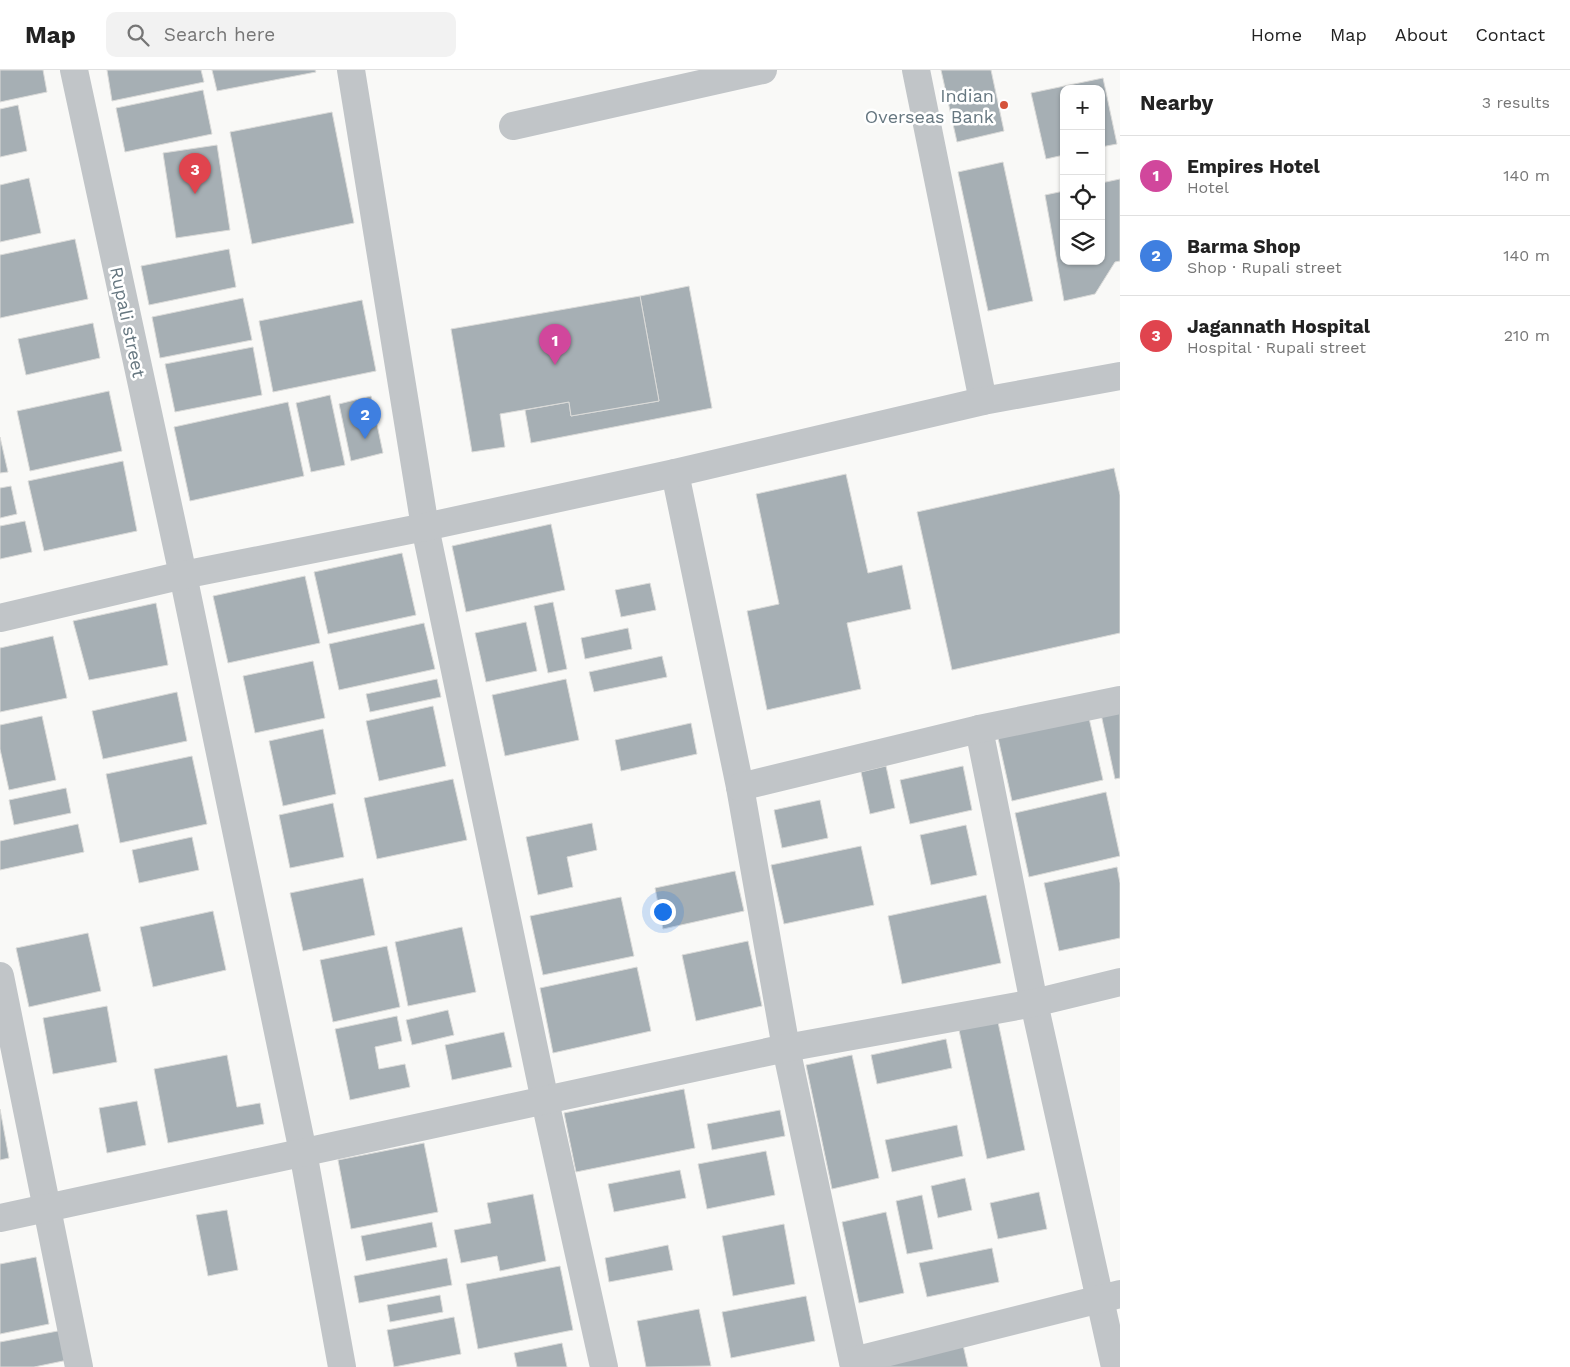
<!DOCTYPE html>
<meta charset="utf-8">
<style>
:root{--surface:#fff;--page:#f2f2f2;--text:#222;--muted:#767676;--line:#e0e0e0;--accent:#d5533b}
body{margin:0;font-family:"Work Sans",sans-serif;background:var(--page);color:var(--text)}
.controls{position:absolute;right:15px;top:15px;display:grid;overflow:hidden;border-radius:10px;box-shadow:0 1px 4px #0004}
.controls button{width:45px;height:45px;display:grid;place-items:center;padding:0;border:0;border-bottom:1px solid var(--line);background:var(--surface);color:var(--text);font:25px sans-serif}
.you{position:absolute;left:662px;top:841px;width:18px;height:18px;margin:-12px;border:4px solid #fff;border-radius:50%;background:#1a73e8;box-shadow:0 0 0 8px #1a73e833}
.badge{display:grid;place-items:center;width:32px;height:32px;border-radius:50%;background:var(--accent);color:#fff;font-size:16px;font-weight:700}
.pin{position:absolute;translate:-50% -41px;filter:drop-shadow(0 1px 2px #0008)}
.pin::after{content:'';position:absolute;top:26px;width:18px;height:15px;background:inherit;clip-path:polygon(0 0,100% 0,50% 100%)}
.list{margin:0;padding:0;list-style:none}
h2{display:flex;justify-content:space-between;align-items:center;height:65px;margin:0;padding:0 20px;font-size:21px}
h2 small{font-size:16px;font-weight:400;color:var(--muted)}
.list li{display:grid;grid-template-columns:32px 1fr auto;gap:15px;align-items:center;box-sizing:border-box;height:80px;padding:0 20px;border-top:1px solid var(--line)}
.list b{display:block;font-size:19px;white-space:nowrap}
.list p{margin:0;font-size:16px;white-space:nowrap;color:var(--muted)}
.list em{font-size:16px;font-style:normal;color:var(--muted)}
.icon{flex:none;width:28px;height:28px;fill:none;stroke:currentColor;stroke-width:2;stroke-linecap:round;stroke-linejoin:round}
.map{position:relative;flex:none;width:1120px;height:1297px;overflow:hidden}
header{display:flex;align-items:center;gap:30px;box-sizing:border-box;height:70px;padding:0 25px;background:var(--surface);border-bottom:1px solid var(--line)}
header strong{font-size:24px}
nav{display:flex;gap:28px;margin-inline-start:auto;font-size:18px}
.search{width:350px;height:45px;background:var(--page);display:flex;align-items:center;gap:12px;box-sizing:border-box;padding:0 18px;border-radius:10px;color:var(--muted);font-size:19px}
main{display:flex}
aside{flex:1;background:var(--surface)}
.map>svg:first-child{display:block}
.building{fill:#a6afb4;stroke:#dbdbd9}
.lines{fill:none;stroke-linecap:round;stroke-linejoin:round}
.minor{stroke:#c1c5c8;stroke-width:28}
.poi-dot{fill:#d5533b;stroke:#fff;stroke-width:2}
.labels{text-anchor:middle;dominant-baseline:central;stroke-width:5;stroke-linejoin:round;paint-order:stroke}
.poi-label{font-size:18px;fill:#667780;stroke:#fff;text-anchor:end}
.street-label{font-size:18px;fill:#667780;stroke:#fff}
</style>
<header>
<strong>Map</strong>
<div class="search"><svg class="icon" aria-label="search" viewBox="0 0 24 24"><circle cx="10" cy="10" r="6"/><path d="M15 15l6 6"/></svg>Search here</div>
<nav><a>Home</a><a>Map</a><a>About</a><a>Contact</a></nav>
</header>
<main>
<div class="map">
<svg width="1120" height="1297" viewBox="0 0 1120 1297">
<rect width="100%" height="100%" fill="#f9f9f7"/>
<g class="building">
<path d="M0,0H43L47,22L0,32Z"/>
<path d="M107,0H201L204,12L112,31Z"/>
<path d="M212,0H315L316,2L217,21Z"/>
<path d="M941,0H991L1004,61L957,72Z"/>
<path d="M1103,8L1117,74L1101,77V19H1064V85L1046,89L1031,23Z"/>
<path d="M203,20L212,64L125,82L116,38Z"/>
<path d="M18,35L27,81L0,87V39Z"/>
<path d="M332,42L354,153L252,174L230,62Z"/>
<path d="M217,75L230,160L176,168L163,83Z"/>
<path d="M1003,92L1033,231L988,241L958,102Z"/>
<path d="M29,108L41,163L0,172V115Z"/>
<path d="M1120,109V191L1115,192L1095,224L1064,231L1045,125L1064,121V191H1101V113Z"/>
<path d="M75,169L88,229L0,248V185Z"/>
<path d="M229,179L236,217L149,235L141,196Z"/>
<path d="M689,216L712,338L531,373L525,340L569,332L571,346L659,331L640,226Z"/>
<path d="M640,226L659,331L571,346L569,332L500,344L505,377L472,382L451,259Z"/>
<path d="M243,228L252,270L160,288L152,247Z"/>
<path d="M362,230L376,301L273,322L259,251Z"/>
<path d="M93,253L100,288L26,305L18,269Z"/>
<path d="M253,277L262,325L175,342L165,294Z"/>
<path d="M109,321L122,381L30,401L17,341Z"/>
<path d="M330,325L345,395L311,402L296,333Z"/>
<path d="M371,326L383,383L351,391L339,334Z"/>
<path d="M288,332L304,406L190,431L174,357Z"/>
<path d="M0,367L8,402L0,403Z"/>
<path d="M123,391L137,461L44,481L28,411Z"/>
<path d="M1114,398L1120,425V563L952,600L917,442Z"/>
<path d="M846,404L868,503L902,495L911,539L847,553L861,619L767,640L747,541L779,534L756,424Z"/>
<path d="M11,416L17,444L0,448V418Z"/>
<path d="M25,451L32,482L0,489V456Z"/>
<path d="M551,454L565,520L466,542L452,476Z"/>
<path d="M402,483L416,545L328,564L314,502Z"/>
<path d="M305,506L320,573L228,593L213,526Z"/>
<path d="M650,513L656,540L621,547L615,520Z"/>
<path d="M553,532L567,599L548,603L534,536Z"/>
<path d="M156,533L168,595L89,610L73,551Z"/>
<path d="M526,552L537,601L486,612L475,563Z"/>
<path d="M424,553L435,599L339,620L329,574Z"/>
<path d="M628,558L632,579L585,589L581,568Z"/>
<path d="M53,566L67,628L0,642V578Z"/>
<path d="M662,586L667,607L594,622L589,602Z"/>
<path d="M313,591L325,648L255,663L243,606Z"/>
<path d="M437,609L441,627L370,642L366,624Z"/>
<path d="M566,609L579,670L505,686L492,625Z"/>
<path d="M177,622L187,671L103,689L92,641Z"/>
<path d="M433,636L446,696L379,711L366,651Z"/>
<path d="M1120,640V708L1115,709L1101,644Z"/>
<path d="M42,646L56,710L9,720L0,679V655Z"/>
<path d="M1089,648L1103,710L1012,731L998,668Z"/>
<path d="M691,653L697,684L621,701L615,670Z"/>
<path d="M323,659L336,724L283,736L269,671Z"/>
<path d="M192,686L207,754L120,773L106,704Z"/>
<path d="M886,696L895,738L870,744L861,702Z"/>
<path d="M963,696L972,740L910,754L900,710Z"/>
<path d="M453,709L467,770L377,789L364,728Z"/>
<path d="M66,718L71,743L14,755L9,730Z"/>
<path d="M1106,722L1120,786L1029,807L1015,743Z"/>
<path d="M820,730L828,768L782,778L774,740Z"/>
<path d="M333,733L344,787L290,798L279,745Z"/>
<path d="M592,753L597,780L567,787L573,817L538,825L526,767Z"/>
<path d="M78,754L84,782L0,800V771Z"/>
<path d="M966,755L977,805L931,815L920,765Z"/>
<path d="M192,767L199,800L139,813L132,780Z"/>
<path d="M861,776L874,835L784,854L771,795Z"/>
<path d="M1117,797L1120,813V868L1059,881L1044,813Z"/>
<path d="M735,801L744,841L663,859L655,818Z"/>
<path d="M363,808L375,865L303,881L290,823Z"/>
<path d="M986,825L1001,893L902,914L888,846Z"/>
<path d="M621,827L634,886L543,905L530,846Z"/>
<path d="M213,841L226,900L153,917L140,857Z"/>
<path d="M462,857L476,922L408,936L395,872Z"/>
<path d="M88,863L101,921L29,937L16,878Z"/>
<path d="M748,871L762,936L696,951L682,885Z"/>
<path d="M387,876L400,937L333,952L320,890Z"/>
<path d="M637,897L651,961L553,983L540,918Z"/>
<path d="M107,936L117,992L53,1004L43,948Z"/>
<path d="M448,940L454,965L412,975L406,950Z"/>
<path d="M397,946L402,971L375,977L379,999L405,994L410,1017L350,1030L335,959Z"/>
<path d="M998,952L1025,1080L987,1089L959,960Z"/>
<path d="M504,962L512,997L452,1010L445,975Z"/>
<path d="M946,969L952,998L877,1014L871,985Z"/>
<path d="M227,985L237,1037L260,1033L264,1054L168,1073L154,999Z"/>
<path d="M852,985L879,1108L832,1119L806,995Z"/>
<path d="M684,1019L695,1078L576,1102L564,1043Z"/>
<path d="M137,1031L146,1075L107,1083L99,1038Z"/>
<path d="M0,1039L9,1088L0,1090Z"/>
<path d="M780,1040L785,1066L712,1080L707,1054Z"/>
<path d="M957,1055L963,1086L892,1102L885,1070Z"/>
<path d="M424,1073L438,1142L351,1159L338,1090Z"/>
<path d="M766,1081L775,1125L707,1139L698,1094Z"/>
<path d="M680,1100L686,1128L614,1142L608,1114Z"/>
<path d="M965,1108L972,1140L938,1148L931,1116Z"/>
<path d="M1039,1122L1047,1159L998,1169L990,1133Z"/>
<path d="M533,1124L546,1191L500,1201L497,1186L461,1193L454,1160L491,1153L487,1133Z"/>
<path d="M922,1125L933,1179L907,1184L896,1131Z"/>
<path d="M227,1140L238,1200L208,1206L196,1145Z"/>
<path d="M886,1142L904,1223L859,1233L842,1152Z"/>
<path d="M432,1152L437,1177L366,1191L361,1166Z"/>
<path d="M784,1154L795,1214L733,1226L722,1166Z"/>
<path d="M668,1175L673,1200L609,1212L605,1188Z"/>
<path d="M992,1178L999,1212L927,1227L919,1193Z"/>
<path d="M36,1187L49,1254L0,1264V1194Z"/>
<path d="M447,1188L452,1215L359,1233L354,1206Z"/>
<path d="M560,1196L573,1260L478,1279L466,1214Z"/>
<path d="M440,1225L443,1242L390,1252L387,1235Z"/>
<path d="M806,1226L815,1271L731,1288L722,1242Z"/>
<path d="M699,1239L711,1296L646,1297L637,1251Z"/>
<path d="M454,1247L461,1284L394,1297L387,1260Z"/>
<path d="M63,1260L68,1290L34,1297H0V1272Z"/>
<path d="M562,1273L567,1297H517L514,1283Z"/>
<path d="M963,1275L968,1297H886L885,1293Z"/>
</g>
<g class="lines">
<g class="minor">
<path d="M74,0L183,505L303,1082L342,1297"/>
<path d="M351,0L425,457L545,1031L604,1297"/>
<path d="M916,0L983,331"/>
<path d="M513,56L763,0"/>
<path d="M675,403L740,717L786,978L854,1297"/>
<path d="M0,548L183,505L425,457L675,403L983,331L1120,306"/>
<path d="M979,659L1034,933L1115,1297"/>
<path d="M740,717L979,659L1120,630"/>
<path d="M0,906L79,1297"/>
<path d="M0,1148L786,978L1034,933L1120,912"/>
<path d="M853,1291L1120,1224"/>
</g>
</g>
<circle class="poi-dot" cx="1004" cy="35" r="5"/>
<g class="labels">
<g class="poi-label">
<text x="994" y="25">Indian<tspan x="994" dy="21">Overseas Bank</tspan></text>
</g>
<g class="street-label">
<text transform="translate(128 252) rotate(78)">Rupali street</text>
</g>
</g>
</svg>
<div class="controls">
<button>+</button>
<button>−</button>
<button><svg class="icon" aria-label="locate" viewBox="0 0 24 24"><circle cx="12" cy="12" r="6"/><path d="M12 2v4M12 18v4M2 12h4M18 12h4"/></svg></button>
<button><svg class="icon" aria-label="layers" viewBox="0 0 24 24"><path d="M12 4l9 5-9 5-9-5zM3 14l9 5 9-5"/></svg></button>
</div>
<div class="you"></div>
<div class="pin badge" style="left:555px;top:295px;background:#d1479c">1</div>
<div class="pin badge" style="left:365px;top:369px;background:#3f7fe0">2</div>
<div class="pin badge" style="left:195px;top:124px;background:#e0444e">3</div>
</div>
<aside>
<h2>Nearby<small>3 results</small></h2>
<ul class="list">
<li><span class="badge" style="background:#d1479c">1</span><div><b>Empires Hotel</b><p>Hotel</p></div><em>140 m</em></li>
<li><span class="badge" style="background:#3f7fe0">2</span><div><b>Barma Shop</b><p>Shop · Rupali street</p></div><em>140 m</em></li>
<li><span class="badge" style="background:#e0444e">3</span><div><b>Jagannath Hospital</b><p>Hospital · Rupali street</p></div><em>210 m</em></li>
</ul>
</aside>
</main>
